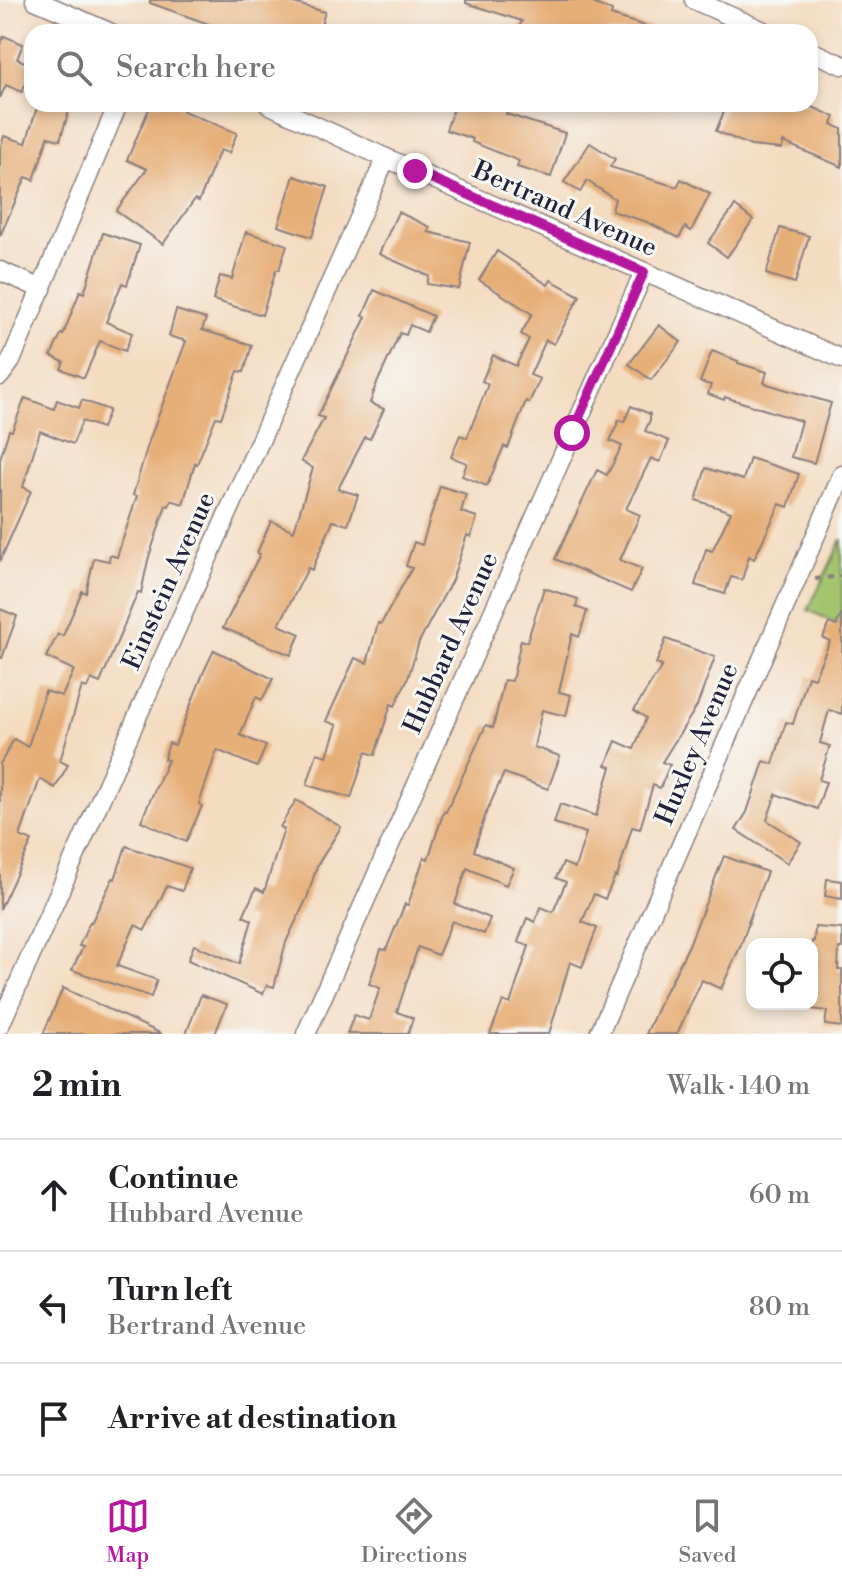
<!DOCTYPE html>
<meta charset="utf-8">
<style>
:root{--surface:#fff;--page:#f6f6f6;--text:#202124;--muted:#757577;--line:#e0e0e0;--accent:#b5179e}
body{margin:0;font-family:"Libre Bodoni",serif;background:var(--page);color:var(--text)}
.controls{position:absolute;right:24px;bottom:24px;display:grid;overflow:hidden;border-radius:16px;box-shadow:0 4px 12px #0003}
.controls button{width:72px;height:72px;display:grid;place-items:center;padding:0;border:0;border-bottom:2px solid var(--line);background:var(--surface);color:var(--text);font:40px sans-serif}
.stop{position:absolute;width:24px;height:24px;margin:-18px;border:6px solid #b5179e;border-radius:50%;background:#fff}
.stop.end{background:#b5179e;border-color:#fff;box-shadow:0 2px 8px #0008}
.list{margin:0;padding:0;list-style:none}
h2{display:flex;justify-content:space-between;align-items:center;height:104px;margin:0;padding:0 32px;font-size:34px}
h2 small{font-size:26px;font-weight:400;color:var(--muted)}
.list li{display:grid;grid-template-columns:52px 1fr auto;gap:24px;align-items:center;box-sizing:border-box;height:112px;padding:0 32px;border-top:2px solid var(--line)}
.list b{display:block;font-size:30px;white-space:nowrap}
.list p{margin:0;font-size:26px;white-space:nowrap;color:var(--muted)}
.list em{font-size:26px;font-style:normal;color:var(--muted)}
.icon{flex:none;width:44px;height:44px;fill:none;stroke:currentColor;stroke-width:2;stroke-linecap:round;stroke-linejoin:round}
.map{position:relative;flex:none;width:842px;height:1034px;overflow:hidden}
.search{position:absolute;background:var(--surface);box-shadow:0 4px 12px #0003;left:24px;right:24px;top:24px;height:88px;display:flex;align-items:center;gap:20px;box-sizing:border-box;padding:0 28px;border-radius:24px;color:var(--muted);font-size:30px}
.sheet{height:440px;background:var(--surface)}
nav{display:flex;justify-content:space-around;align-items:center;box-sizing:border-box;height:112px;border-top:2px solid var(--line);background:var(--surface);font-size:22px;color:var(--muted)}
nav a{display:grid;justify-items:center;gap:4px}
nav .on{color:var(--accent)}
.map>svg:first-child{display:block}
.green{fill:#a2c46d;stroke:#627354;stroke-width:2}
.building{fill:#e7af78}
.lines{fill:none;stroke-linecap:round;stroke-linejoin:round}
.minor-casing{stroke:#8b7f7e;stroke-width:21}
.path{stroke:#8b7f7e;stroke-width:4;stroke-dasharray:6 6;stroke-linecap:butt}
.minor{stroke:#fff;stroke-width:18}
.route{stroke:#b5179e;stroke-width:10}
.labels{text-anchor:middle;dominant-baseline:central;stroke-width:6;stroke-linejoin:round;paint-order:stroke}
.street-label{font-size:26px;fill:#22223b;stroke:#f6f6f2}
</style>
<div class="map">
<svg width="842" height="1034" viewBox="0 0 842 1034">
<rect width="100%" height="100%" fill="#f6f6f2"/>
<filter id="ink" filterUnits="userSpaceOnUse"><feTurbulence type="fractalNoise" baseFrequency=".0125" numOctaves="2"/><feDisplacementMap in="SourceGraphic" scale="16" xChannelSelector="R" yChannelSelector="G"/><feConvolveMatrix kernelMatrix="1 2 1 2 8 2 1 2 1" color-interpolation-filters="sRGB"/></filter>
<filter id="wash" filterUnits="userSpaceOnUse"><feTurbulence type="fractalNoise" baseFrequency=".006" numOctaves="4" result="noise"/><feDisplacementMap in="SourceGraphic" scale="32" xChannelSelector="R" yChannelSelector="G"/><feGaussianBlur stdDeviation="1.8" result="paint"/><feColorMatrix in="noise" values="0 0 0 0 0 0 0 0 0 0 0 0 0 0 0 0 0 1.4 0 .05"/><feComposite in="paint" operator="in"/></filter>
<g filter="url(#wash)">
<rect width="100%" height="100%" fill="#f4dcc1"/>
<path class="green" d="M842,539V626L808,610Z"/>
<g id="blocks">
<g class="building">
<path d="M150,0H283L325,12L319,32H231L150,3Z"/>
<path d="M466,0H586L612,11L611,15L654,29L653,32H528L519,27L522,21L466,3Z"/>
<path d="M4,36L23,44L17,59L32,65V67L22,92L6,85L0,98V45Z"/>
<path d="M38,104H71L60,140L48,137L34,180L26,177L0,236V149L4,136L26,143Z"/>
<path d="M151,104H173L184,109L183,111L237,133L229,153L220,150L199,201L195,199L163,244L116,211L147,169L127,160Z"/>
<path d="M455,104H510L506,114L565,133L551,177L517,167L519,161L472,142L473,139L446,130Z"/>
<path d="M727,104H806L835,117L832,124L842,129V167L783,142L782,149L751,146L716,131Z"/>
<path d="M590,143L615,159L610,167L677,187L681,179L710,194L691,231L685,227L679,238L647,222L612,211L615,199L587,181L580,192L564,182Z"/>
<path d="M294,176L328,187L312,237L278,226Z"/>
<path d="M735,206L753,220L727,257L708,243Z"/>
<path d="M398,212L430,227L428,232L470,242L459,289L427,284L429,276L379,254Z"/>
<path d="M780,228L809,236L795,283L766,274Z"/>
<path d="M246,232L287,245L279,270H276L262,315L213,300L220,276L232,279Z"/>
<path d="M103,233L140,245L127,285L122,283L106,322L132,333L125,351L100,341L84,378L61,369L64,362L51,356L61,334L63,335L80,291L84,293Z"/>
<path d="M497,251L548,285L551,280L580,296L554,344L546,340L530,375L540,379L529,403L526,401L508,448L504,446L487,486L462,476L467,463L451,457L460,435L467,438L488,384L482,381L493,355L516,366L529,339L521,334L532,314L479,280Z"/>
<path d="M374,290L433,316L426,332L410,325L406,335L400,333L373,392H374L370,403L384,409L370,439L365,437L338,489L358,495L348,525L333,521L312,570L308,568L279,625L300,634L291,655L223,628L260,554L257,553L271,521L294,531L313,468L301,461L324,418L318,416L366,317L363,316Z"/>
<path d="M176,310L206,319L202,330L252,345L244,372L238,371L221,418L216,417L197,464L195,463L183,504L171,500L169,506L166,505L148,560L141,593L138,592L100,683L91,679L87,688L82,686L60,761L68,765L55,788L40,779L20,836L32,841L0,909V764L14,739L28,747L45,691L62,696L74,670L46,657L58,634L63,636L82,591L86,593L94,558L109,561L110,555L117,557L137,496L133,495L149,441L186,341L169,336Z"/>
<path d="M659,325L681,342L651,380L629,364Z"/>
<path d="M712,351L738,361V363L767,372L764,383L831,403L814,463L791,457L801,421L725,397L724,400L708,394L711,385L700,382Z"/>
<path d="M25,398L54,409L57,400L79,408L82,400L109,410L102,428L82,421L73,444L40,431L23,487L31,491L0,561V459L9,430L12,431Z"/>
<path d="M631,406L650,414V420L645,431L669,441L660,462L651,458L626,509L640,515L620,560L642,569L631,592L555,559L597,470L607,475L622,446L610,441L619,420L624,422Z"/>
<path d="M750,458L799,474L788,507L780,504L754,559L749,556L742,580L731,577L725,594L695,585L706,549L712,551L731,512L696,500L706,468L743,480Z"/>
<path d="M440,486L466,494L461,512L477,517L471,537L467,535L452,580L419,642L408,678L395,706L391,704L375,755L366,752L351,798L307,785L317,753L327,756L337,725L326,721L355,658L367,663L378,623L381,624L412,568L406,566L414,542L422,545Z"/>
<path d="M544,588L578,599L576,607L587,611L579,637L572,634L559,692L571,695L566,716L542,710L534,747L560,756L548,789L504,773L486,813L474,851L514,868L506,885L467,868L455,904L490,918L484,934L452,921L438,955L418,947L397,1012L413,1018L408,1034H347L354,1015L369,1020L380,988L369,984L381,949L386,950L405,904L408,905L424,857L428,859L444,811L446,812L486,725L493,728L504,680L512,681L521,640L527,642Z"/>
<path d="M0,609L17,616L2,658L0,657Z"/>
<path d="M842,613V714L829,710L820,743L830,746L819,780L826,782L817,809L776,794L767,820L801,842L787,863L736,830L747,812L764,761L773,764L786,722L793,724L808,676L814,678L830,641L823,638L829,623L836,626Z"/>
<path d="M666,639L715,657L697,706L662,762L670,765L660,788L653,785L640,829L632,827L617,877L615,876L605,899L594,894L582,922L597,928L582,967L570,962L549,1034H490L503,1001L510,1004L529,946L518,942L527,918L535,922L541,907L553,912L566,882L556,878L563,863L575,868L586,833L554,823L560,804L596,816L611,767L606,765L616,741L634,749L646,718L634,710L662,666L656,664Z"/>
<path d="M214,650L273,679L262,700L256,697L240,735L266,746L257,767L217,750L199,804L202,806L186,842L141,821L168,760L164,759L169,743L175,745L204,671Z"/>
<path d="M296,800L341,827L317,866L307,898L286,942L274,987L267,985L263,994L188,960L194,945L239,964L252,920L243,916L256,888L264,892L284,829L280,827Z"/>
<path d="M126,846L190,868L182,891L167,886L145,930L135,925L117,966L157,980L151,997L72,970L83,947L79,946L90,922L91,923L113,878L115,879Z"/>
<path d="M724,856L767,872L748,922H749L741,945L721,989L702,980L677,1034H646L667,987L668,988L689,945Z"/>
<path d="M827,879L842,881V899L825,896Z"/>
<path d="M815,927L842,929V948H839L838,970H842V1027L825,1025L827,1011L812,1009V941H814Z"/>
<path d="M63,988L162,1034H43Z"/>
<path d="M201,995L227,1004L215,1034H186Z"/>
</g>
</g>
</g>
<g filter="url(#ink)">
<use href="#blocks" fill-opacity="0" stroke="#8b7f7e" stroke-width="2"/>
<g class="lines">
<defs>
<g id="minor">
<path d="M35,0L109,32"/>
<path d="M694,0L766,32"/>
<path d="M810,51L842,65"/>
<path d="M268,104L386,158L842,359"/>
<path d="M0,271L42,289"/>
<path d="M0,376L11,361L118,104"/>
<path d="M0,1025L386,158"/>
<path d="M306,1034L644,272"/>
<path d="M599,1034L842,475"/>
</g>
</defs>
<use href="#minor" class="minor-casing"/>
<path class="path" d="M815,579L842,576"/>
<use href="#minor" class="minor"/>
</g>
</g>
<g class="lines" filter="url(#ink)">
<path class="route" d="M415,171L644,272L572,433"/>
</g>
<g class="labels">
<g class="street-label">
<text transform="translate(565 209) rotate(24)">Bertrand Avenue</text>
<text transform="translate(169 581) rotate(-66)">Einstein Avenue</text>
<text transform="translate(451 643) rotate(-66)">Hubbard Avenue</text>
<text transform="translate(697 744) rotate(-67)">Huxley Avenue</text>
</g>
</g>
</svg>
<div class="controls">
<button><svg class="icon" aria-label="locate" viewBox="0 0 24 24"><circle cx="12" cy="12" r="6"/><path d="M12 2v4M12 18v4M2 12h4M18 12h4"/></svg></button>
</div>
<div class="stop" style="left:572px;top:433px"></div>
<div class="stop end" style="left:415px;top:171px"></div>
<div class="search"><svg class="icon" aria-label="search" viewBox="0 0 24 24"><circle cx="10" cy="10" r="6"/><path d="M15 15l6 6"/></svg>Search here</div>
</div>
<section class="sheet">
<h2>2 min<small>Walk · 140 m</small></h2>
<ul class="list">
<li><svg class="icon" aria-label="ahead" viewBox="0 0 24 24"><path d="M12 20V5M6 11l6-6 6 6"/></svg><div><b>Continue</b><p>Hubbard Avenue</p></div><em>60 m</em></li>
<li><svg class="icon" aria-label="left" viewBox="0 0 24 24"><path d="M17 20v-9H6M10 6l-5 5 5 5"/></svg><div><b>Turn left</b><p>Bertrand Avenue</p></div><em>80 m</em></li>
<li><svg class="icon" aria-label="arrive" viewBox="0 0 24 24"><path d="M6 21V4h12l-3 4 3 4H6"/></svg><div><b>Arrive at destination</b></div></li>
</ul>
</section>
<nav>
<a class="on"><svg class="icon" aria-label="map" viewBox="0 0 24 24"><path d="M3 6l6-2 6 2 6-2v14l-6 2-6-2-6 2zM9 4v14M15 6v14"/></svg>Map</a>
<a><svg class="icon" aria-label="directions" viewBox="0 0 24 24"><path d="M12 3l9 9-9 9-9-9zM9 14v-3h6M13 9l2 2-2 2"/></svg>Directions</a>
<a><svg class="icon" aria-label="saved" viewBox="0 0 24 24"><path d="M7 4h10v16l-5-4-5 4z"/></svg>Saved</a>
</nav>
